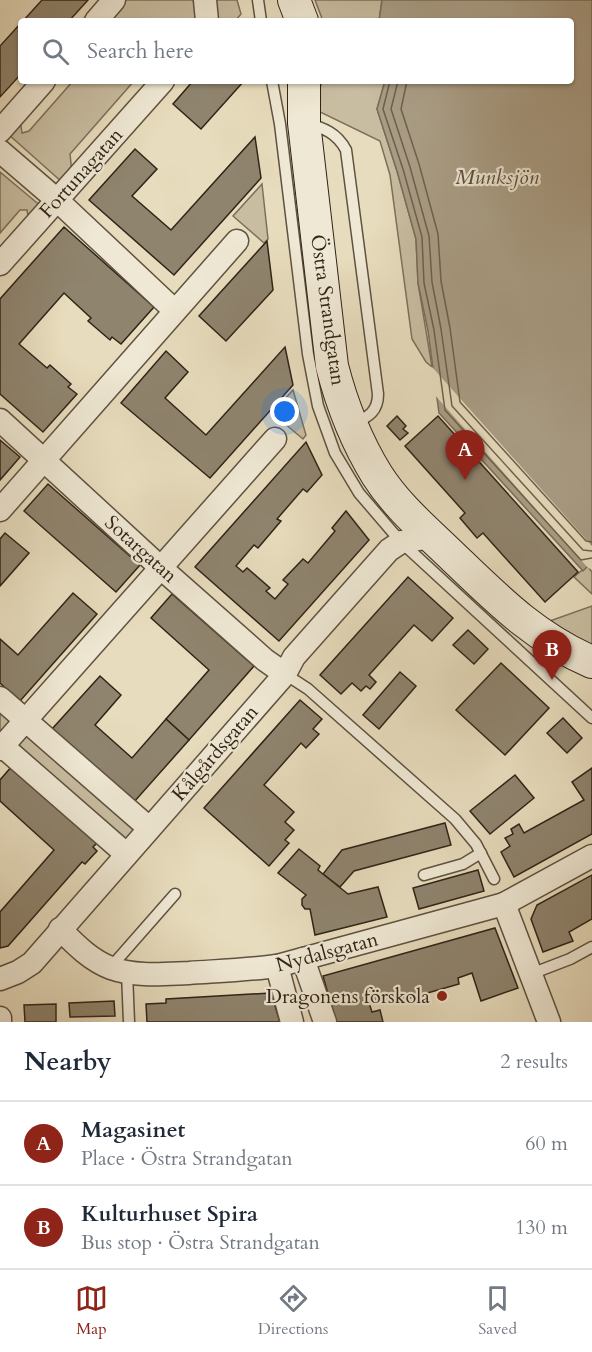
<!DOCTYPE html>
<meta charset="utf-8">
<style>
:root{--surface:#fff;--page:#f6f6f7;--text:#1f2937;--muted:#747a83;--line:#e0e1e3;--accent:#8f2418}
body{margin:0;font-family:Cardo,serif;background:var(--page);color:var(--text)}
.you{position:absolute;left:285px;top:412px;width:21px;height:21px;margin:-15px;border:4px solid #fff;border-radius:50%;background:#1a73e8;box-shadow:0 0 0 9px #1a73e833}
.badge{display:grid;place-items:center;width:39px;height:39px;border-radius:50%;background:var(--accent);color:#fff;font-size:20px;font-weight:700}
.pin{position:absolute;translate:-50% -50px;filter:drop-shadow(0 2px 3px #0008)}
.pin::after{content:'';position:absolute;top:32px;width:21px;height:18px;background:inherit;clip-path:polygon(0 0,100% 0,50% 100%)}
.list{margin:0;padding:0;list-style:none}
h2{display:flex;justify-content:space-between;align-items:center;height:78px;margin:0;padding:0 24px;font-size:26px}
h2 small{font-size:20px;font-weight:400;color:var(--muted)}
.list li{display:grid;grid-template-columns:39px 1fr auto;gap:18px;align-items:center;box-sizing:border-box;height:84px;padding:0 24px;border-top:2px solid var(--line)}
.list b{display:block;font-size:22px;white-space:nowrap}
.list p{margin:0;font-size:20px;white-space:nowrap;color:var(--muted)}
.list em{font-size:20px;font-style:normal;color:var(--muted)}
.icon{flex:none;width:33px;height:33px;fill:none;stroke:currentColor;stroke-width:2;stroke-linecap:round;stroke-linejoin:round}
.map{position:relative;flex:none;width:592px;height:1022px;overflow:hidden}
.search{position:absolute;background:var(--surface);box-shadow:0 2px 4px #0004;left:18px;right:18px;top:18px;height:66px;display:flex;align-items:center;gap:15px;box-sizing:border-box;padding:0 21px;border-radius:6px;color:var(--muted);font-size:22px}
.sheet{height:246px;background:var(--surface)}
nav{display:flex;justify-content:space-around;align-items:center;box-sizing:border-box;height:84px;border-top:2px solid var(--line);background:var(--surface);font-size:16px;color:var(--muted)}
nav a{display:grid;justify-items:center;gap:3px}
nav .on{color:var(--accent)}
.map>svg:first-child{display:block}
.green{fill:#c8bda1;stroke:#7c705c;stroke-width:1.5}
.water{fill:#a99d85;stroke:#796d59;stroke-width:1.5}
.pier{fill:#e7dcbd}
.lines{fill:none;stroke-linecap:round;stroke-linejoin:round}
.shore{stroke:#6c604e;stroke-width:1.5}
.building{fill:#8f846e;stroke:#302418;stroke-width:1.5}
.lane-casing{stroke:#5e5241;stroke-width:13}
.street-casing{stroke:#5e5241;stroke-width:25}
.secondary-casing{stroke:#302418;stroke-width:34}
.lane{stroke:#efe8d4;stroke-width:10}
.street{stroke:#efe8d4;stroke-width:22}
.secondary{stroke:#efe8d4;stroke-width:32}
.poi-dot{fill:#8f2418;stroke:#efe8d4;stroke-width:2}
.labels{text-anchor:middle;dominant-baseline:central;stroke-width:4.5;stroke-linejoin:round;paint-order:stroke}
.street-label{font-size:20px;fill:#302418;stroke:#efe8d4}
.poi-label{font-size:20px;fill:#302418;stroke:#efe8d4;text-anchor:end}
.water-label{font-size:21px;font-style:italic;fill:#5a4e3e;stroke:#efe8d4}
</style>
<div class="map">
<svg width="592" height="1022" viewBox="0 0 592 1022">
<rect width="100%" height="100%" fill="#e7dcbd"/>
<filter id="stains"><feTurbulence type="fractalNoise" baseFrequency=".00333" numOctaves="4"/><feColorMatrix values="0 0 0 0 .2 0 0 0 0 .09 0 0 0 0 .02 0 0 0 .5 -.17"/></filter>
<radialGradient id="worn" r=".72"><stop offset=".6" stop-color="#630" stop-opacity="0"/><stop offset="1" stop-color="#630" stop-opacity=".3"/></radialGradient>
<g class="green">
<path d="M125,0H196L200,21H107Z"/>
<path d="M215,0H237L241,14L235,21H216L217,10Z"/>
<path d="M315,0H382L379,21H323Z"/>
<path d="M73,81H134L70,154L72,173L63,183L8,134L20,119L22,133L29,131Z"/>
<path d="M322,81H385L377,109L397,171L416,239L418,283L432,367L426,362L412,339L390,175L380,141L318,111L315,105Z"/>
<path d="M0,172L42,207L29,223L27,210H20L0,233Z"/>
<path d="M262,184L268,239L264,243L233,216Z"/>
<path d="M293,390L306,435L303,439L272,413Z"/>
<path d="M587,566L592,572V594L574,577Z"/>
<path d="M592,606V650L547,622Z"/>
<path d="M0,710L141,832L129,846L0,734Z"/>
</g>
<path class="water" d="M382,0H592V562L583,571L439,413L428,331L418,283L416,239L397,171L377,109L385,81H571V21H379Z"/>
<path class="pier" d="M432,367L592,546V566L589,569L433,393L430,369Z"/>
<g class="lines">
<g class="shore">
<path d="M390,81L383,109L403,169L422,237L424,283L434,330L445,410L581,560L592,558"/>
<path d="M398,81L391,109L410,167L429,236L432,282L441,329L452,406L583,550L592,551"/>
<path d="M407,81L401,109L419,164L438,234L441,281L450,328L460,402L586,541L592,542"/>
</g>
</g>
<g class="building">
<path d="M42,0H88L69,21H23Z"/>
<path d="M21,23V74L0,97V46Z"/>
<path d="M193,81H244L201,129L173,104Z"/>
<path d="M255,137L261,178L174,275L89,200L135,149L157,169L132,196L171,230Z"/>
<path d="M64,227L154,307L121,344L112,337L110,340L88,321L91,318L64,293L19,344L47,368L50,365L71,384L68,387L77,394L43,432L0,394V299Z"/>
<path d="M267,241L273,290L226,341L199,316Z"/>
<path d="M285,347L293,385L210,478L121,403L166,351L188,372L165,398L206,435Z"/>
<path d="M397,416L406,426L403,429L408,433L400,440L387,426Z"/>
<path d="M438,416L578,572L545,602L483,533L477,538L460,518L465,513L405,446Z"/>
<path d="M0,440L20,457L0,480Z"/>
<path d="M306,442L322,475L307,492L303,489L277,519L281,521L258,548L254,545L236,566L243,572L247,568L270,588L266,591L275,599L288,584L283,580L303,559L308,563L335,531L332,528L346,511L369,540L279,641L195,567Z"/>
<path d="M48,484L140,565L116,592L24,511Z"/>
<path d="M5,533L29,553L0,586V539Z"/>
<path d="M408,577L453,618L432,641L414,625L369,675L376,682L370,689L366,686L361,691L352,683L341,694L320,675Z"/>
<path d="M73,593L97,614L20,701L0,683V639L18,655Z"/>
<path d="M172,594L254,666L189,740L166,719L209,670L151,618Z"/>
<path d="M468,630L488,649L474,664L453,645Z"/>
<path d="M501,663L549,708L505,755L456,710Z"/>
<path d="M400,672L416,686L379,729L363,715Z"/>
<path d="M100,676L121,695L95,725L132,758L166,719L189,740L134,802L52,729Z"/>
<path d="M300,700L322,719L313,729L319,734L306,748L301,743L264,785L294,812L285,822L294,830L285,840L289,843L269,866L204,808Z"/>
<path d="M563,718L582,738L567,753L547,733Z"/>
<path d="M12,766L98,842L93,847L97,851L85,864L82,862L8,946L0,948V912L54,850L0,801V780Z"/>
<path d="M592,768V834L514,877L501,852L510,846L505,838L513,834L511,829L519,824L524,833L584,800L572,782Z"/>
<path d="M515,775L534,798L490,834L470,811Z"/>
<path d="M445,823L451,845L354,871L340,887L323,874L342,850Z"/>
<path d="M299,849L320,866L318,870L348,894L378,887L387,917L315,935L310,909H305L302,905V899L306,895L278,873Z"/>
<path d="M478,870L484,891L419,909L413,888Z"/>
<path d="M592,875V919L569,932L573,941L543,952L531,919L537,905Z"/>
<path d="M495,928L518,988L481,1001L472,973L458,978L459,984L389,1004L387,997L369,1003L372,1012L380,1010L383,1022H336L323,976Z"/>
<path d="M271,993L280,1022H147L146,1004L166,1003V999Z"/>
<path d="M114,1001L115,1016L70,1017L69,1003Z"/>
<path d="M56,1004V1022H25L24,1005Z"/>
</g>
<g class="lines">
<defs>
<g id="lane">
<path d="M258,0L261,21"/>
<path d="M272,81L280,124L308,354L318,406L335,453L359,493L401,542L592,718"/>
<path d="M306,123C324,128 337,133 346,150L378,394C378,411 369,417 354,423"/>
<path d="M285,674L308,689L455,819L476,844L494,879"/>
<path d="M424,875L463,864L481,853"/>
<path d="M110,968L175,894"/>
<path d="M127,973L129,1022"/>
<path d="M531,974L570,959L592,947"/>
</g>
<g id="street">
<path d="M205,0L207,21"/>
<path d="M96,21L114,0"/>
<path d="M0,131L44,81"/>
<path d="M0,151L57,200L174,310"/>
<path d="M0,264L163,81"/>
<path d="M0,420L161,568L265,660L285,674"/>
<path d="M0,510L237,241"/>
<path d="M0,698L149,828"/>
<path d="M0,744L126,854"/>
<path d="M0,749L275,439"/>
<path d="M504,904L549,1022"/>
<path d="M60,929C75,944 90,960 111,968C136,977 163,974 189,973C218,971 247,970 277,966L504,904L592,856"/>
<path d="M303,959L325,1022"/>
<path d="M277,966L292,1022"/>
<path d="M0,979L18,972L32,963L285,674L294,657L389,550L401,542L432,537"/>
<path d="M0,1018V1022"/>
</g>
<g id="secondary">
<path d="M294,0L302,21"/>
<path d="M304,81V123L332,366C342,405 356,441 377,475C396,505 423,528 448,552C494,596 533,637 592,662"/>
</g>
</defs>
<use href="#lane" class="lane-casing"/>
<use href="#street" class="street-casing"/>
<use href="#secondary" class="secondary-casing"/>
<use href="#lane" class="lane"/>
<use href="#street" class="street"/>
<use href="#secondary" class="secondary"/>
</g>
<circle class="poi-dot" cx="442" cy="996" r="6"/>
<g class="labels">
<g class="street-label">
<text transform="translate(81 173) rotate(-48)">Fortunagatan</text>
<text transform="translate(328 310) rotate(82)">Östra Strandgatan</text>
<text transform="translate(141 549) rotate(42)">Sotargatan</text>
<text transform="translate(215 753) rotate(-49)">Kålgårdsgatan</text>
<text transform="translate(327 952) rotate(-15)">Nydalsgatan</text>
</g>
<g class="poi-label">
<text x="430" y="996">Dragonens förskola</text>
</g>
<g class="water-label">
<text x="497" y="177">Munksjön</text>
</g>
</g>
<rect width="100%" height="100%" filter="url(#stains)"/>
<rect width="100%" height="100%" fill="url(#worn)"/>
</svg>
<div class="you"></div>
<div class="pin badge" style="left:465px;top:480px">A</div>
<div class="pin badge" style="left:552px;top:680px">B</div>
<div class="search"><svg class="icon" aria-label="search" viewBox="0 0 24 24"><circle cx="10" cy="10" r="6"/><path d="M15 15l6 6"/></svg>Search here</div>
</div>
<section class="sheet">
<h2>Nearby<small>2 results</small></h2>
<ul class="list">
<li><span class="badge">A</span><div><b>Magasinet</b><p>Place · Östra Strandgatan</p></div><em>60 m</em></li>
<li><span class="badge">B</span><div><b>Kulturhuset Spira</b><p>Bus stop · Östra Strandgatan</p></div><em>130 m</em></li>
</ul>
</section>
<nav>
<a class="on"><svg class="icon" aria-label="map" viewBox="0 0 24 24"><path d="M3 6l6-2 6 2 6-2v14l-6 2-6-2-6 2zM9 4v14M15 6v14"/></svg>Map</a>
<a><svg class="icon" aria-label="directions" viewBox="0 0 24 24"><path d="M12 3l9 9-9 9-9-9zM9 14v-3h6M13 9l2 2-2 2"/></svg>Directions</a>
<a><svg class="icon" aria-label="saved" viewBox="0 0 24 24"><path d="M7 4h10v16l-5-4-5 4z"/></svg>Saved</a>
</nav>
